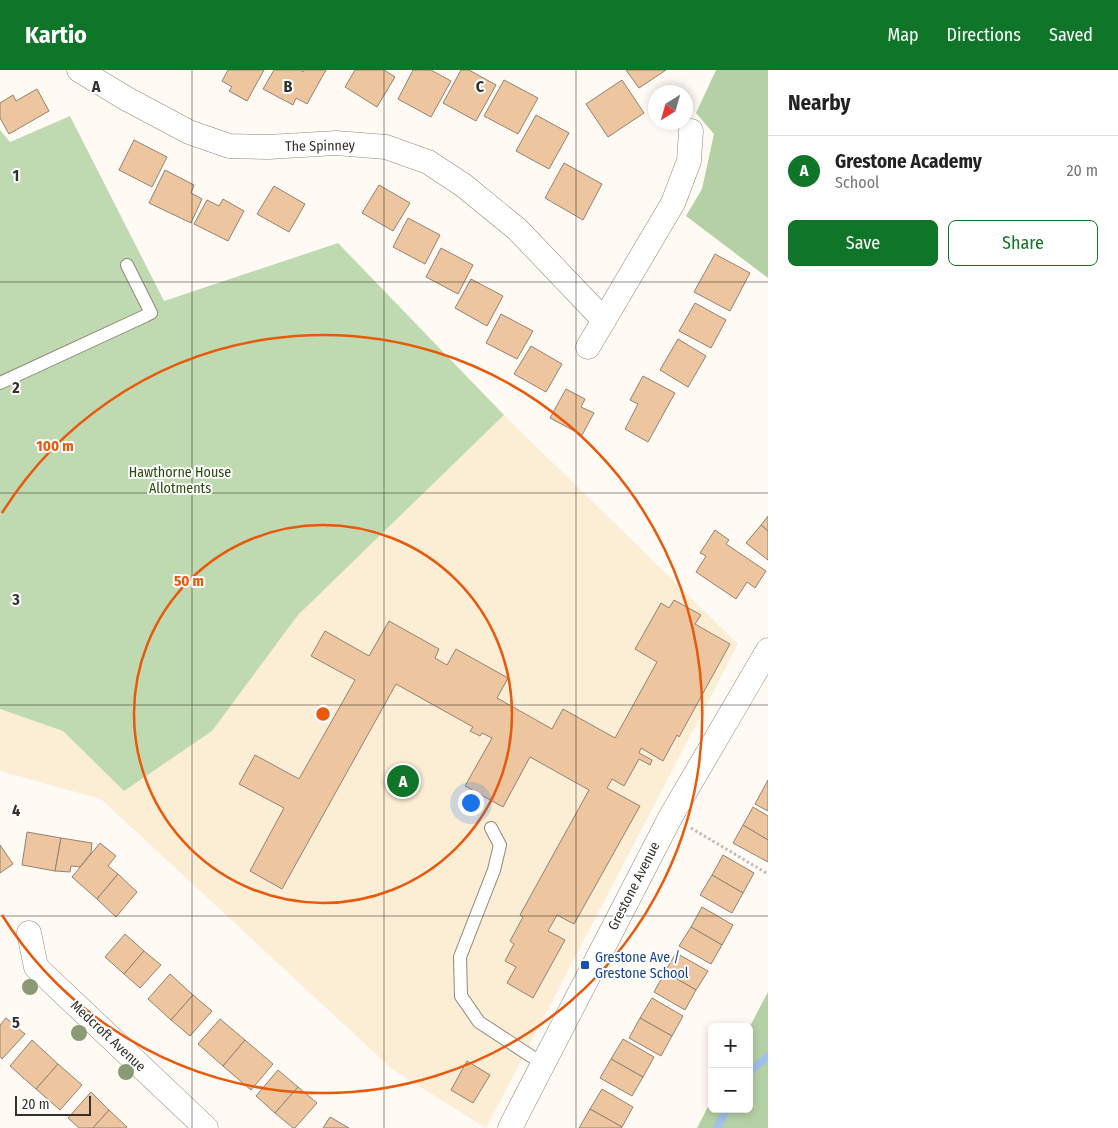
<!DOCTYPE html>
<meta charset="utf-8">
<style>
:root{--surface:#fff;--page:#f6f6f6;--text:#222;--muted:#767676;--line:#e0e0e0;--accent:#0f7629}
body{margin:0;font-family:"Fira Sans Condensed",sans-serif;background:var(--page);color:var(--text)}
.controls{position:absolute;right:15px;bottom:15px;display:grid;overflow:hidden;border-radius:8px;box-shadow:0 2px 8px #0003}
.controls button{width:45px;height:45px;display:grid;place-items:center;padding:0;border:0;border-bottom:1px solid var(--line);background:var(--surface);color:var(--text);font:25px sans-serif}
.compass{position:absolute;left:648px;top:15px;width:45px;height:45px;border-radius:50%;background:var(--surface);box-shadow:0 2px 8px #0003;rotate:217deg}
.scale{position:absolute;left:15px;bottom:12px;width:76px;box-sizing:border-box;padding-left:5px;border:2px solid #36322b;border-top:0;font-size:14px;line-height:18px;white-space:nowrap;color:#36322b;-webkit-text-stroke:4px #fff;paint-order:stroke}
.you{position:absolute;left:470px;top:732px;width:18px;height:18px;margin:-12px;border:4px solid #fff;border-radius:50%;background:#1a73e8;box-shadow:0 0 0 8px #1a73e833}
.badge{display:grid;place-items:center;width:32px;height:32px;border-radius:50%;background:var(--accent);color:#fff;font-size:16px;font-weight:700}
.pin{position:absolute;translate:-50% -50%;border:2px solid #fff;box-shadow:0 1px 5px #0006}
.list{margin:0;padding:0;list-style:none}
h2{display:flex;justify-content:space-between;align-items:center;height:65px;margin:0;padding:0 20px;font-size:21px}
h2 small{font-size:16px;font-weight:400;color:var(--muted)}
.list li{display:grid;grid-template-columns:32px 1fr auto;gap:15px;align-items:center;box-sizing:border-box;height:70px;padding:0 20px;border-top:1px solid var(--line)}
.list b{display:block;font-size:19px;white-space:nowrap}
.list p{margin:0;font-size:16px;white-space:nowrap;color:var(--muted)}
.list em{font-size:16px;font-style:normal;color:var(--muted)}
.actions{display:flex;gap:10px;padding:15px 20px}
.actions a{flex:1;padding:11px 0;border:1px solid var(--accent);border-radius:8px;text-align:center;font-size:18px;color:var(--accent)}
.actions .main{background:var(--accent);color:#fff}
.map{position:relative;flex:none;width:768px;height:1058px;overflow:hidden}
header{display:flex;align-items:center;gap:30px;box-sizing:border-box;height:70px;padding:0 25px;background:var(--accent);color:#fff}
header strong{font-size:24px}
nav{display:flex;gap:28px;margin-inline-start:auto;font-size:18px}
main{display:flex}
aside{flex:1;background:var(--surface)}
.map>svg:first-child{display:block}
.built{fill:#fcedd5}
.green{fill:#bfdab0}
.forest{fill:#b4d1a5}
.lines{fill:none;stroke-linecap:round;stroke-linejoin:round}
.stream{stroke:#a3c0ea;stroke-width:8}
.building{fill:#edc69f;stroke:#908274}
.lane-casing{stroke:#918778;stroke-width:14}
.street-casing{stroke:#918778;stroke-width:25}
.path{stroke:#c2beb7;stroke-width:3;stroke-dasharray:2.5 2.5;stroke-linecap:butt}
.lane{stroke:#fff;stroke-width:12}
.street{stroke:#fff;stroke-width:24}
.tree{fill:#899a74}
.grid{fill:none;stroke:#36322b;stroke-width:1;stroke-opacity:0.55}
.ring{fill:none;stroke:#e8590c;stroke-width:2.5}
.transit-dot{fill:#1a4fb4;stroke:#fff;stroke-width:2}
.labels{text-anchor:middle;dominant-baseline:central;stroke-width:4;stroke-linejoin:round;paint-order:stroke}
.street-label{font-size:14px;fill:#36322b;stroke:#fff}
.park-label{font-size:14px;fill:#284c0d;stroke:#fff}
.transit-label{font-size:14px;fill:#164399;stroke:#fff;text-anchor:start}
.grid-label{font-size:16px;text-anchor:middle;font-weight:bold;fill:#36322b;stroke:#fff;stroke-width:4;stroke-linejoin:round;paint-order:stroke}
.centre{fill:#e8590c;stroke:#fff;stroke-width:2.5}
.ring-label{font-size:15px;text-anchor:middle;font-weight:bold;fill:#e8590c;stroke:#fff;stroke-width:4;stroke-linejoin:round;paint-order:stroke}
</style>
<header>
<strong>Kartio</strong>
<nav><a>Map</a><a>Directions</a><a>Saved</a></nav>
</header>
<main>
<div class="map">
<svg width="768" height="1058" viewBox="0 0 768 1058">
<rect width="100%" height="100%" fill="#fffaf3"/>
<path class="built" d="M504,345L738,574L486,1058L392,999L101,729L0,701V639L63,661L124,720L212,661L298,545Z"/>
<path class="green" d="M70,46L164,231L338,173L504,345L298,545L212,661L124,721L63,661L0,639V60L10,72Z"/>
<g class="forest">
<path d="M716,0H768V208L686,146L702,119L714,64L696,43Z"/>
<path d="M768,922V1058H697L712,1029V1039H749V958Z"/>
</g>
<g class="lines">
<g class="stream">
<path d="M749,1002L768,986"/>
<path d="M717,1058L727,1039"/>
</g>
</g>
<g class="building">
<path d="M228,0H264L247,31L229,21L232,17L222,11Z"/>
<path d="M274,0H300L303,2V0H326L307,34L296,28L293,35L263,19Z"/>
<path d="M355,0H384L395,7L377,37L345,17Z"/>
<path d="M413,0H431L451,11L431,47L398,29Z"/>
<path d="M461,0H469L496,15L476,51L443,33Z"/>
<path d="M626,0H666L639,18Z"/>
<path d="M504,10L538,28L518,64L484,46Z"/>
<path d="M622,10L644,43L608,67L586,34Z"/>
<path d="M37,19L49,41L9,64L0,48V33L13,25L16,31Z"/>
<path d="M536,45L569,63L549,99L516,81Z"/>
<path d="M134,70L167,87L152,117L119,100Z"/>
<path d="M564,93L602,114L583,150L545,128Z"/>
<path d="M165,100L194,115L191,123L202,129L191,153L149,133Z"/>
<path d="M379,115L410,133L393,161L362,143Z"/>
<path d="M274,116L305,134L289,162L257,144Z"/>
<path d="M223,129L244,141L228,171L194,154L207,130L219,136Z"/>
<path d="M408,148L440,165L425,194L393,177Z"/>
<path d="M441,178L473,195L458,224L426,207Z"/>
<path d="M715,184L750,203L730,241L694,222Z"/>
<path d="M471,209L503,226L487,256L455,238Z"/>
<path d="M695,233L726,250L711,278L679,261Z"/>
<path d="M501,244L533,261L517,289L486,273Z"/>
<path d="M678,269L706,286L688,317L660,300Z"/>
<path d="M531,276L562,294L546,322L514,304Z"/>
<path d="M643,306L675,323L648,372L625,359L638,334L630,330Z"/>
<path d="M566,319L585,329L581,337L594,343L582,365L550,348Z"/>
<path d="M768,446V461L761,455Z"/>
<path d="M761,455L768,461V490L746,473Z"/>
<path d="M715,460L729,470L726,474L766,501L755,518L747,512L736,529L696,502L706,486L700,483Z"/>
<path d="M674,530L701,545L695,554L730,574L679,667L677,665L663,691L641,678L639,683L652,690L650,695L639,689L624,716L612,709L607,718L640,736L574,854L557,845L548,861L565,870L533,928L507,913L516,897L505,891L514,874L510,871L523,847L520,845L589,720L530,687L503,737L465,716L492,668L482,663L480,666L470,661L473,657L396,614L282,819L250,801L284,738L239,714L255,685L299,709L355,610L311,586L325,561L369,586L389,551L439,579L435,588L447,595L456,579L508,608L497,628L552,659L563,639L615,668L657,592L635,579L661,533L669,538Z"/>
<path d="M768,710V741L755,734Z"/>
<path d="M753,737L768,746V770L743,755Z"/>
<path d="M743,755L768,770V792L733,773Z"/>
<path d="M27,762L61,768L55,801L22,795Z"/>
<path d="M61,768L92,773L91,783L80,797L71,796L70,802L55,801Z"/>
<path d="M100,773L116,786L108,796L118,804L97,829L72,807Z"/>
<path d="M0,775L13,794L0,803Z"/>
<path d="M723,785L754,803L743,823L712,805Z"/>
<path d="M118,804L137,822L116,847L97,829Z"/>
<path d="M712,805L743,823L732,843L700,825Z"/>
<path d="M702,837L733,855L722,875L691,857Z"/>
<path d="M691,857L722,875L711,894L679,876Z"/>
<path d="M125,864L144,881L124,904L105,887Z"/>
<path d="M144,881L161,895L140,918L124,904Z"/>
<path d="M676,883L708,901L696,920L665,902Z"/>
<path d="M665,902L696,920L685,940L654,922Z"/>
<path d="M170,904L193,925L171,950L148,929Z"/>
<path d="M193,925L212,941L190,966L171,950Z"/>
<path d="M652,928L683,946L672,966L640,948Z"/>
<path d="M6,948L25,964L2,989L0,986V955Z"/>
<path d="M640,948L672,966L661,986L629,968Z"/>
<path d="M220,949L245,970L223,996L198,974Z"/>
<path d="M623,969L654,987L643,1007L611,989Z"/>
<path d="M32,970L58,994L36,1019L10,996Z"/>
<path d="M245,970L273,994L251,1020L223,996Z"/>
<path d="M611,989L643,1007L632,1026L600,1008Z"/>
<path d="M467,991L490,1005L473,1033L451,1020Z"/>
<path d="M58,994L82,1015L60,1040L36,1019Z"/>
<path d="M278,1000L298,1017L275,1043L256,1026Z"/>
<path d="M298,1017L317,1033L295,1058H293L275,1043Z"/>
<path d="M602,1019L633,1037L622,1057L590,1039Z"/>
<path d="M91,1022L109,1040L93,1058H79L68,1048Z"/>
<path d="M590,1039L622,1057L621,1058H579Z"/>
<path d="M109,1040L127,1057L126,1058H93Z"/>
<path d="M330,1047L349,1058H323Z"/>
</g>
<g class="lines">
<defs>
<g id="lane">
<path d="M0,313L145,246L151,243L127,195"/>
<path d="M491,758L500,775L494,800L460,887L461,926L479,952L543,994"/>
</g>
<g id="street">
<path d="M79,0L127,29L189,62L229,76L268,77L336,73L386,77L428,92L463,115L517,159L604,250"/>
<path d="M588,277L673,133L689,91L691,61"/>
<path d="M29,863L36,897L206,1058"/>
<path d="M510,1058L671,746L768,580"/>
</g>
</defs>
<use href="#lane" class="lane-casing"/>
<use href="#street" class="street-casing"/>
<path class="path" d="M691,758L768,804"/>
<use href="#lane" class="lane"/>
<use href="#street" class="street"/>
</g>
<g class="tree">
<circle cx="30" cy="917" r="8"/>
<circle cx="79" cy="963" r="8"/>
<circle cx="126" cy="1002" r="8"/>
</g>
<path class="grid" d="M192,0V1058M384,0V1058M576,0V1058M0,212H768M0,423H768M0,635H768M0,846H768"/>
<g class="ring">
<circle cx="323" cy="644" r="189"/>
<path d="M2 443A379 379 0 1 1 2 845"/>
</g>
<rect class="transit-dot" x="580" y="890" width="10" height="10" rx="2.5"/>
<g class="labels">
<g class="street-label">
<text transform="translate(320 76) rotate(-1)">The Spinney</text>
<text transform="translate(634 816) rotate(-63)">Grestone Avenue</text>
<text transform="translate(108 966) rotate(43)">Medcroft Avenue</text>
</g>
<g class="park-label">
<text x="180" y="402">Hawthorne House<tspan x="180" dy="16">Allotments</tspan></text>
</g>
<g class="transit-label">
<text x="595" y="887">Grestone Ave /<tspan x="595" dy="16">Grestone School</tspan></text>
</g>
</g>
<g class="grid-label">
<text x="96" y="22">A</text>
<text x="288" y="22">B</text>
<text x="480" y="22">C</text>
<text x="16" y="111">1</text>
<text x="16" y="323">2</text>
<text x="16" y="535">3</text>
<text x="16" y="746">4</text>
<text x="16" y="958">5</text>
</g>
<circle cx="323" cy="644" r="8" class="centre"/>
<g class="ring-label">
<text x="55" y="381">100 m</text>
<text x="189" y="516">50 m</text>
</g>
</svg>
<div class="controls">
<button>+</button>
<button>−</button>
</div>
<svg class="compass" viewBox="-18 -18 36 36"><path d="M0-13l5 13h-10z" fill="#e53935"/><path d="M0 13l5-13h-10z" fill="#767676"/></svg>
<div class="scale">20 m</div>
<div class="you"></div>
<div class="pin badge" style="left:403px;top:711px">A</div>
</div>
<aside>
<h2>Nearby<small></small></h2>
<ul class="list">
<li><span class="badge">A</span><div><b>Grestone Academy</b><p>School</p></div><em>20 m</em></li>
</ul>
<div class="actions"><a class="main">Save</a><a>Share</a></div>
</aside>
</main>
